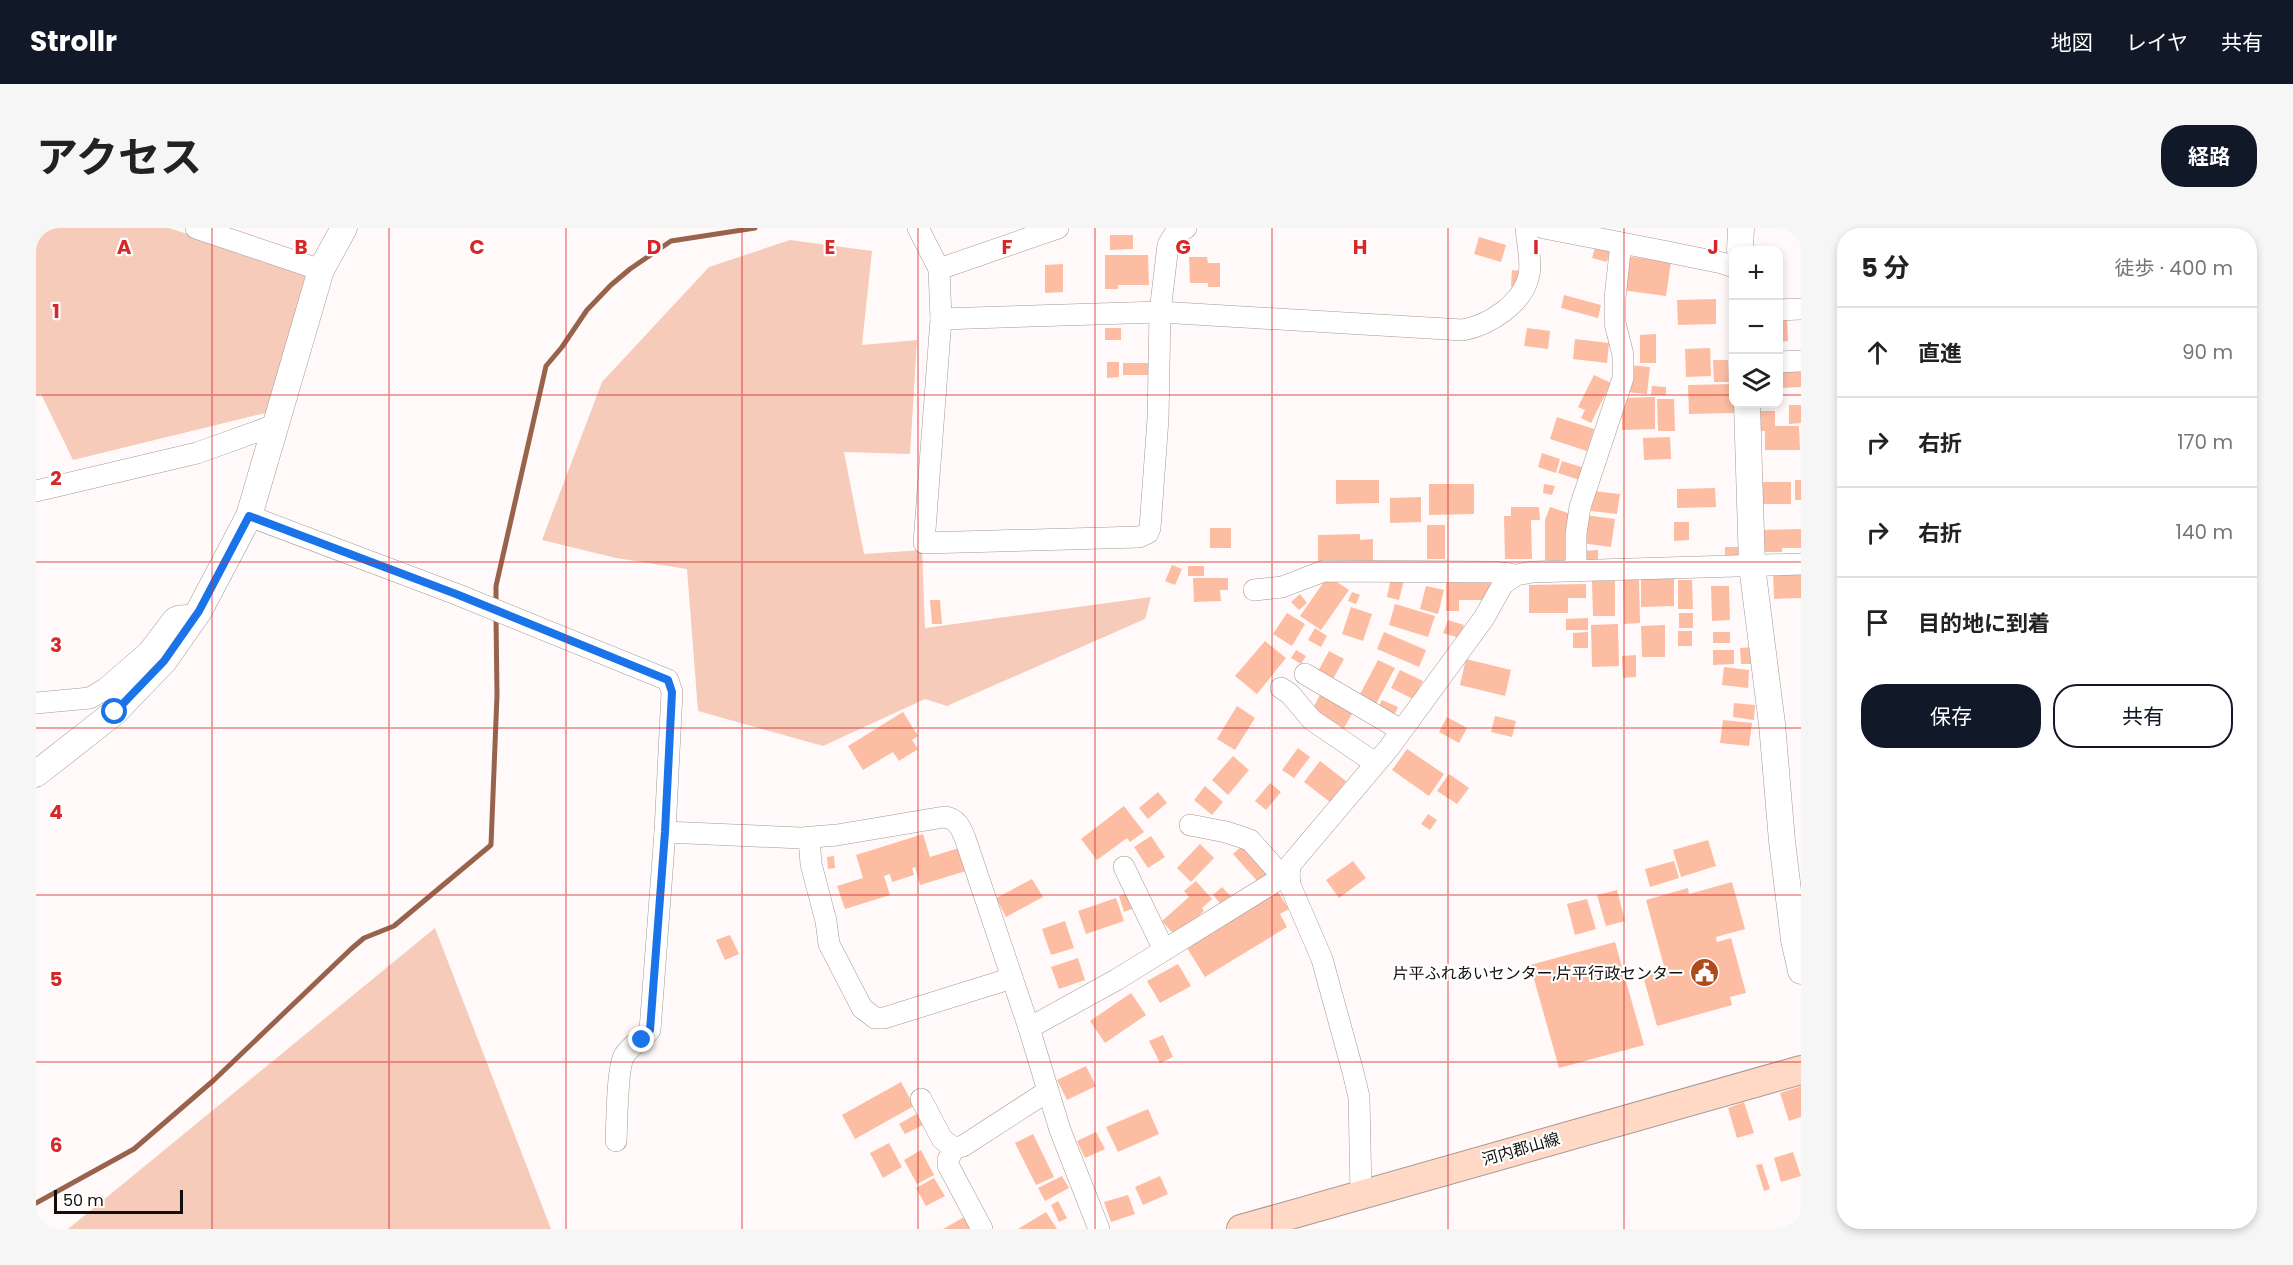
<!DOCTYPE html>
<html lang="ja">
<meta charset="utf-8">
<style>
:root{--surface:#fff;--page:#f6f6f6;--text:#222;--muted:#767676;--line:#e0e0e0;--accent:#111827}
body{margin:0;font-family:Poppins,"Noto Sans JP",sans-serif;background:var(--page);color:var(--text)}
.controls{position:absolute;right:18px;top:18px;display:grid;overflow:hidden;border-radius:12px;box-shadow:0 3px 9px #0003}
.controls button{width:54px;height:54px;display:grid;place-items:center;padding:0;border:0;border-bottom:2px solid var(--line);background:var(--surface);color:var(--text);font:30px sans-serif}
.scale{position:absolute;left:18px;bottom:15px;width:129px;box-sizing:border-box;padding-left:6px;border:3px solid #110e0c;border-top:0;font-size:16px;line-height:21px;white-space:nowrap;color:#110e0c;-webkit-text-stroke:4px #fff;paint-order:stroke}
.stop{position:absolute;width:18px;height:18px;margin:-14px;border:4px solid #1a73e8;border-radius:50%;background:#fff}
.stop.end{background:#1a73e8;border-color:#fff;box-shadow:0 2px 6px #0008}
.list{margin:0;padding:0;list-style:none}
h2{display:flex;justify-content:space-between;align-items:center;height:78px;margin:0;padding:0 24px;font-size:26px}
h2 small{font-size:20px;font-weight:400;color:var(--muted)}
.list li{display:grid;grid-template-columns:39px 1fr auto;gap:18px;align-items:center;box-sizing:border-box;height:90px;padding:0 24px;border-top:2px solid var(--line)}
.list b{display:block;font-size:22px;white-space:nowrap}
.list em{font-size:20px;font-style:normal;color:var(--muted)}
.actions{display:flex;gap:12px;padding:18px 24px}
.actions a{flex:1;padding:14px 0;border:2px solid var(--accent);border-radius:24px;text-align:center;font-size:21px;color:var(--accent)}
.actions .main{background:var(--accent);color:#fff}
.icon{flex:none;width:33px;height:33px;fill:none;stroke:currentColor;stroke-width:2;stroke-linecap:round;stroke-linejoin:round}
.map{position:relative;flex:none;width:1765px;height:1001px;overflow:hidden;border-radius:24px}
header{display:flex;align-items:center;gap:36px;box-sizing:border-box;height:84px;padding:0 30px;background:var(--accent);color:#fff}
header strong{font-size:28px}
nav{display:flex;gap:33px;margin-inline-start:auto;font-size:21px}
.intro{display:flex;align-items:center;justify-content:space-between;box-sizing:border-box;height:144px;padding:0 36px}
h1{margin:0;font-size:42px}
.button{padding:15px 27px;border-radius:24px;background:var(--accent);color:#fff;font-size:21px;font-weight:700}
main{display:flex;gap:36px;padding:0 36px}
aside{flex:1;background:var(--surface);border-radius:24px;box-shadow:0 3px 9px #0003}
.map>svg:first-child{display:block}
.green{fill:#f6cbba}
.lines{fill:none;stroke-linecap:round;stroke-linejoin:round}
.stream{stroke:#98634d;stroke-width:5}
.building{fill:#fcbda3}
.minor-casing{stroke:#a39995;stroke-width:22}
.tertiary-casing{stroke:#a39995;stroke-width:27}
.secondary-casing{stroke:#a39995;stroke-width:30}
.minor{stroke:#fff;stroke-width:21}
.tertiary{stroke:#fff;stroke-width:26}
.secondary{stroke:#ffd8c6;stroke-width:28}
.route{stroke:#1a73e8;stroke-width:8}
.grid{fill:none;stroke:#d62828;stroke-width:1.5;stroke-opacity:0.55}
.labels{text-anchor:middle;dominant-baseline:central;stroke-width:4.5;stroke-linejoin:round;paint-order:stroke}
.poi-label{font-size:16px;fill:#110e0c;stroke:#fff;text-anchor:end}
.street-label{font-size:16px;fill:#110e0c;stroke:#fff}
.grid-label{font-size:20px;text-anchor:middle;font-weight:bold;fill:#d62828;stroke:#fff;stroke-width:4.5;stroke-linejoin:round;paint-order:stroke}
</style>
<header>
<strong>Strollr</strong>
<nav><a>地図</a><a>レイヤ</a><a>共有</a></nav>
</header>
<div class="intro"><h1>アクセス</h1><a class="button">経路</a></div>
<main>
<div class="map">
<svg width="1765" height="1001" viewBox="0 0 1765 1001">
<rect width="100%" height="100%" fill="#fffaf9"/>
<g class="green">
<path d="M0,0H133L273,45L246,181L37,232L5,166L0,167Z"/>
<path d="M754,12L836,23L826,117L881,112L874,226L808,224L828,326L886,322L889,400L1115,369L1109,391L911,478L889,471L787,518L662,483L651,341L580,330L506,312L566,154L673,39Z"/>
<path d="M399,700L515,1001H32Z"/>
</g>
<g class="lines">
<g class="stream">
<path d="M460,377V358L510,138L526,119L551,82L575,57L594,41L635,13L719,0"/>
<path d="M0,975L98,921L178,852L315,721L328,710L358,698L455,617L461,467L460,389"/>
</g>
</g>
<g class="building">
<path d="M1074,7H1097V21L1074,22Z"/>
<path d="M1443,9L1470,17L1465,34L1438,26Z"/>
<path d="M1559,20L1574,23L1571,34L1556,30Z"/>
<path d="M1069,27H1112L1113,57H1082V61H1069Z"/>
<path d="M1589,28L1635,34L1630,68L1585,62Z"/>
<path d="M1153,29H1171L1172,35H1184V59H1172V55H1154Z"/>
<path d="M1027,36V64L1009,65V37Z"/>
<path d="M1476,42L1485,43L1484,60L1475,59Z"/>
<path d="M1528,67L1565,77L1562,90L1525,80Z"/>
<path d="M1680,71V96L1642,97L1641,72Z"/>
<path d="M1742,91H1751L1752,113L1742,114Z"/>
<rect x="1069" y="100" width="16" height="12"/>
<path d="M1491,100L1514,103L1512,121L1488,118Z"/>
<path d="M1620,106V135H1604V107Z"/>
<path d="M1539,111L1573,115L1571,135L1537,131Z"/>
<path d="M1674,120L1675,148L1650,149L1649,121Z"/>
<path d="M1677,132H1692L1693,154H1678Z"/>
<path d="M1071,134H1083V149L1071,150Z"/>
<path d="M1087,135H1115L1116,147H1087Z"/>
<path d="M1593,137L1614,139L1611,166L1590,164Z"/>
<path d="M1765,143V159L1742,160V144Z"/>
<path d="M1558,147L1575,155L1555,195L1545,190L1549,182L1542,179Z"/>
<path d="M1697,156L1698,185L1653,186L1652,157Z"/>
<path d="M1616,158L1630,159V167H1615Z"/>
<path d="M1619,169V201L1586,202V170Z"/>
<path d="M1621,171H1638L1639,203H1622Z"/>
<path d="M1753,177H1765V195L1753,196Z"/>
<path d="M1724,183H1739V198H1763L1764,222H1729V203H1724Z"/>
<path d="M1521,189L1558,201L1551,223L1514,211Z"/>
<path d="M1634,209L1635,231L1608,232L1607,210Z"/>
<path d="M1506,225L1524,231L1520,245L1502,239Z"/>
<path d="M1526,233L1552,241L1547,253L1522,245Z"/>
<path d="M1300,252H1343V275L1300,276Z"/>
<rect x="1759" y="252" width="6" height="20"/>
<rect x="1723" y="254" width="32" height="22"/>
<path d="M1393,256H1438V286L1393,287Z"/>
<path d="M1508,256L1519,258L1516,267L1507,265Z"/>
<path d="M1679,260L1680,279L1641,280V261Z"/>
<path d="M1557,263L1584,266L1581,286L1555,283Z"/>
<path d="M1385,269V294L1354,295V270Z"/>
<path d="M1475,279H1503L1504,292H1495L1496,331H1469L1468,288H1475Z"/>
<path d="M1514,279L1541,288L1536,333L1509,332V292Z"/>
<path d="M1549,287L1579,291L1575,319L1545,315Z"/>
<path d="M1638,294H1653V312L1638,313Z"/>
<rect x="1391" y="297" width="18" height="34"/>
<rect x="1174" y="300" width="21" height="20"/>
<path d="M1765,301V320H1746V324H1725V302Z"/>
<path d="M1324,306V312L1337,311V334L1282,335V307Z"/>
<path d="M1689,319H1706L1707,331H1689Z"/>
<path d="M1562,322V335H1545V323Z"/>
<path d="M1136,337L1146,341L1139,357L1129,353Z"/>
<rect x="1152" y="338" width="16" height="10"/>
<path d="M1765,343V370L1738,371L1737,345Z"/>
<path d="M1292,348L1313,362L1285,402L1264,388Z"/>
<path d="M1410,348H1456V372H1423V383H1410Z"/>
<path d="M1157,350H1192V362H1184L1185,373L1158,374Z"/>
<path d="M1355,350L1368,352L1363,372L1351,369Z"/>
<path d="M1605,351H1638V378L1605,379Z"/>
<path d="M1587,352H1603L1604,395L1588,396Z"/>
<path d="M1642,352H1656L1657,381H1642Z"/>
<path d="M1556,353H1579V388H1557Z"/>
<path d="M1550,356V370H1532V385H1493V357Z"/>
<path d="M1390,358L1408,362L1402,386L1384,381Z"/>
<path d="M1675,358H1693L1694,392L1676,393Z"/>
<path d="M1316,364L1324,367L1320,376L1312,373Z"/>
<path d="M1264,366L1271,375L1263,382L1255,374Z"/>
<path d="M894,372H904L906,396H896Z"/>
<path d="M1359,376L1399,388L1392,409L1353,397Z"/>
<path d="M1315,379L1336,386L1327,413L1306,406Z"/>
<path d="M1251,385L1269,396L1256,418L1237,406Z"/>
<rect x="1643" y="385" width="14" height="15"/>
<path d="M1552,390V402H1530V391Z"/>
<path d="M1412,392L1428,397L1423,410L1407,405Z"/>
<path d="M1582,396L1583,438L1556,439L1555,397Z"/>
<path d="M1629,397V429H1606L1605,398Z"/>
<path d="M1279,400L1291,408L1285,419L1272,412Z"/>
<rect x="1642" y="403" width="14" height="15"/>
<path d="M1348,404L1390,422L1383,439L1341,421Z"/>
<path d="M1552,404V420H1537V405Z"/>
<rect x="1677" y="404" width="17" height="11"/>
<path d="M1229,413L1250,430L1221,466L1199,448Z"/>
<path d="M1718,419V436H1705L1704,420Z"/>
<path d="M1260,422L1270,428L1265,436L1255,430Z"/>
<path d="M1677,422H1698V436L1677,437Z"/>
<path d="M1293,423L1308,431L1295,455L1280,447Z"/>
<path d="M1600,427V449L1587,450L1586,428Z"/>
<path d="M1430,431L1475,442L1469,468L1424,457Z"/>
<path d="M1342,432L1359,440L1339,478L1322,470Z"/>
<path d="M1688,439L1713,442L1712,460L1686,457Z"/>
<path d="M1364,442L1387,453L1377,471L1355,460Z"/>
<path d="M1287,461L1320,479L1308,500L1276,482Z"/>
<path d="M1346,472L1362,479L1357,490L1341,482Z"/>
<path d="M1698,475L1719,477L1718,492L1697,489Z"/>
<path d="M1201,478L1219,490L1199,522L1181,511Z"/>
<path d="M867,484L882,508L876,512L882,521L863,533L857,524L827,542L812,518Z"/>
<path d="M1459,488L1480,493L1476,509L1455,504Z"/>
<path d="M1411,489L1431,500L1423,515L1403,504Z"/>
<path d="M1687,492L1716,495L1713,518L1684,515Z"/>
<path d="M1262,520L1274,529L1258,550L1246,542Z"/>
<path d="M1371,521L1408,546L1393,568L1356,542Z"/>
<path d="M1197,528L1213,542L1192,567L1176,552Z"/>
<path d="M1284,533L1310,553L1294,574L1268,554Z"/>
<path d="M1413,546L1433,560L1421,576L1401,563Z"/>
<path d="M1234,555L1245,564L1230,582L1219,573Z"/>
<path d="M1169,558L1187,574L1176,587L1158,572Z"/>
<path d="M1122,564L1131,575L1112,591L1103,580Z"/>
<path d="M1088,578L1108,604L1094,614L1091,610L1061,632L1045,611Z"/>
<path d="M1392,586L1401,592L1394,602L1385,596Z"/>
<path d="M887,606L894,629L923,620L930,643L884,657L879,639L876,640L878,647L856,654L854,646L848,648L854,667L809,681L801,658L827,650L820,627Z"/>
<path d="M1115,608L1129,629L1112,640L1098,619Z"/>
<path d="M1672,612L1680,638L1645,649L1637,622Z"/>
<path d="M1209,615L1235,643L1222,654L1197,626Z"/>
<path d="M1164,616L1178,630L1155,654L1141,640Z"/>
<path d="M798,628L799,640L792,641L791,629Z"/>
<path d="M1317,633L1330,650L1303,670L1290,652Z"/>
<path d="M1638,633L1643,650L1614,659L1609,641Z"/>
<path d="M996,651L1007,669L970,689L960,670Z"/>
<path d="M1160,653L1176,671L1166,680L1168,683L1140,709L1126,693L1153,669L1148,663Z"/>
<path d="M1696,654L1709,701L1680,709L1681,714L1695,710L1710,765L1694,769L1696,777L1621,798L1607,748L1629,742L1610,672L1652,660L1653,666Z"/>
<path d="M1186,659L1199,673L1190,682L1177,667Z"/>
<path d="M1581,662L1589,693L1570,698L1561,667Z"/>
<path d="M1242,664L1253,681L1244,686L1251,699L1169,749L1151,720Z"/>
<path d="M1093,665L1098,680L1088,684L1083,668Z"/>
<path d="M1080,670L1088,693L1050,706L1042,683Z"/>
<path d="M1551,671L1560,701L1539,707L1531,676Z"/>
<path d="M1029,693L1038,720L1015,727L1006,701Z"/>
<path d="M694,707L703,726L689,732L680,712Z"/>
<path d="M1579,714L1608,817L1523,840L1494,737Z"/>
<path d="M1042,730L1049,752L1023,761L1015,739Z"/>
<path d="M1142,736L1155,758L1124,775L1111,753Z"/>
<path d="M1095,765L1110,787L1069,815L1054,793Z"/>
<path d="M1127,807L1137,829L1124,835L1113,813Z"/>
<path d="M1050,838L1060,858L1031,872L1021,852Z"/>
<path d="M865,854L878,878L819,911L806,887Z"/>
<path d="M1765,858V889L1753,893L1744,865Z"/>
<path d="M1708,874L1718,905L1701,910L1692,880Z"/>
<path d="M1112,881L1123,906L1082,924L1070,899Z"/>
<path d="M882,885L889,896L869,906L863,896Z"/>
<path d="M1060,904L1069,921L1049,930L1041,913Z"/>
<path d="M997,906L1018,949L1000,957L979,915Z"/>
<path d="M853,915L866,939L847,950L834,925Z"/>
<path d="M885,922L898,947L881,956L868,932Z"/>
<path d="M1757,924L1765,948L1745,954L1738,930Z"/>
<path d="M1726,936L1734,961L1728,963L1720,937Z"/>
<path d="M1026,948L1033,960L1009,973L1002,960Z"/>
<path d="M1124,948L1132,966L1107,977L1099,959Z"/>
<path d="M898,950L909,968L890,978L880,960Z"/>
<path d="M1092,967L1099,986L1075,994L1068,974Z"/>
<path d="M1022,973L1031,990L1023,994L1015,977Z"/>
<path d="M1010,984L1021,1001H982Z"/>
<path d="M930,988L937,1001H907Z"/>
</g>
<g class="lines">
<defs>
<g id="minor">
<path d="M160,0L285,42"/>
<path d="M882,0L903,41L905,91L888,315L1103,309L1112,305L1114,300L1122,191L1124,84L1132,17L1138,7L1150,0"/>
<path d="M1508,0L1622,22L1686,35L1698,39"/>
<path d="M903,41L1022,0"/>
<path d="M1742,82L1765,81"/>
<path d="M905,91L1124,84L1427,102C1453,97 1487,76 1493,47C1496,33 1491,15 1490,0"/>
<path d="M1742,134L1765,133"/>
<path d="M0,263L161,225L239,197"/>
<path d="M213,288L420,366L632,452L636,464L629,604L765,610L801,607L908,589C921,590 925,600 929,610L993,800L1024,902L1063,1001"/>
<path d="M1540,343V306L1544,279L1587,150V127L1579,95V70L1585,15"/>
<path d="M1218,362L1246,359L1288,343L1458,344L1474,346L1477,349"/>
<path d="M1269,446L1365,502"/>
<path d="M1245,460L1254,466L1276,492L1339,535"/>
<path d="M0,475L54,470L69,461L112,424L138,390L143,388L160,387"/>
<path d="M1154,597L1190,604L1214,612L1247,649"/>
<path d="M773,610L775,636L790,693L793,716L826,780L839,790H848L976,750"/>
<path d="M1088,639L1128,722"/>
<path d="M993,800L1080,752L1253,645"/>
<path d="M885,871L906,911L918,920L927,918L1012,863"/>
<path d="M580,913C581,896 581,840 588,828C594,817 607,812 614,802L629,604"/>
<path d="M918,920L912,932V937L946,1001"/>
<path d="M1325,966L1323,869L1317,844L1286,731L1254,657L1253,645L1255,636L1353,520L1448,390L1467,356L1480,347L1496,344L1765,336"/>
</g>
<g id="tertiary">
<path d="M1704,22L1705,0"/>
<path d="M1711,176L1716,338L1736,496L1746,613L1758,712L1765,743"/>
<path d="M0,546L79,484L128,433L163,383L213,288L285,42L308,0"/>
</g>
<path id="secondary" d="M1205,1001L1765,842"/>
</defs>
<use href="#minor" class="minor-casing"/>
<use href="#tertiary" class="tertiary-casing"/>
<use href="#secondary" class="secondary-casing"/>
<use href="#minor" class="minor"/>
<use href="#tertiary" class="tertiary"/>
<use href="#secondary" class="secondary"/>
</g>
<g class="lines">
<path class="route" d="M79,484L128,433L163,383L213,288L420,366L632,452L636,464L629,604L614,802L606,812"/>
</g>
<path class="grid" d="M176,0V1001M353,0V1001M530,0V1001M706,0V1001M882,0V1001M1059,0V1001M1236,0V1001M1412,0V1001M1588,0V1001M0,167H1698M1742,167H1765M0,334H1765M0,500H1765M0,667H1765M0,834H1765"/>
<defs>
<symbol id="civic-disc" viewBox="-11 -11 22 22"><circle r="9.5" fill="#af4a1a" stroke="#fff"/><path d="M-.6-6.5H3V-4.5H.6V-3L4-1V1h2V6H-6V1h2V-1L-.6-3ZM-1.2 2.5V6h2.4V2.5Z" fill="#fff"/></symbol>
</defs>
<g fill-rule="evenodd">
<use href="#civic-disc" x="1652" y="728" width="33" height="33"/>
</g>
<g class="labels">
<g class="poi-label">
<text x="1648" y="745">片平ふれあいセンター,片平行政センター</text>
</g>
<g class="street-label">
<text transform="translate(1485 921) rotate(-16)">河内郡山線</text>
</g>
</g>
<g class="grid-label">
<text x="88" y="26">A</text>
<text x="265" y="26">B</text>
<text x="441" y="26">C</text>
<text x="618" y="26">D</text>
<text x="794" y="26">E</text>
<text x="971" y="26">F</text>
<text x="1147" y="26">G</text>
<text x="1324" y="26">H</text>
<text x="1500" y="26">I</text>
<text x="1677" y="26">J</text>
<text x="20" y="90">1</text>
<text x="20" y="257">2</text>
<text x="20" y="424">3</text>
<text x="20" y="591">4</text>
<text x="20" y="758">5</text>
<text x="20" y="924">6</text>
</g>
</svg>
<div class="controls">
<button>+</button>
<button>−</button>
<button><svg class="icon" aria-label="layers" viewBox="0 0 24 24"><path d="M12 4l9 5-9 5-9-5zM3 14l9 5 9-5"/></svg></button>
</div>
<div class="scale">50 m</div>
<div class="stop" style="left:79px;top:484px"></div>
<div class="stop end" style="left:606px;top:812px"></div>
</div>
<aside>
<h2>5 分<small>徒歩 · 400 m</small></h2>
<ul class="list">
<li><svg class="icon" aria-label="ahead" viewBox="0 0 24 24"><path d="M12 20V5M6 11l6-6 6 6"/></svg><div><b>直進</b></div><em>90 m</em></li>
<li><svg class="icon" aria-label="right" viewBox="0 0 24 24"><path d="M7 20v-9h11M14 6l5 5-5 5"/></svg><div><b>右折</b></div><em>170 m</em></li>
<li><svg class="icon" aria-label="right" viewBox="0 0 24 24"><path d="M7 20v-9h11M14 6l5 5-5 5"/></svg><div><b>右折</b></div><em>140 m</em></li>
<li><svg class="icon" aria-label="arrive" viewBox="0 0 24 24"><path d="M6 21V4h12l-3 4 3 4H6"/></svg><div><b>目的地に到着</b></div></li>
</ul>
<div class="actions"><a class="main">保存</a><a>共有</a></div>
</aside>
</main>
